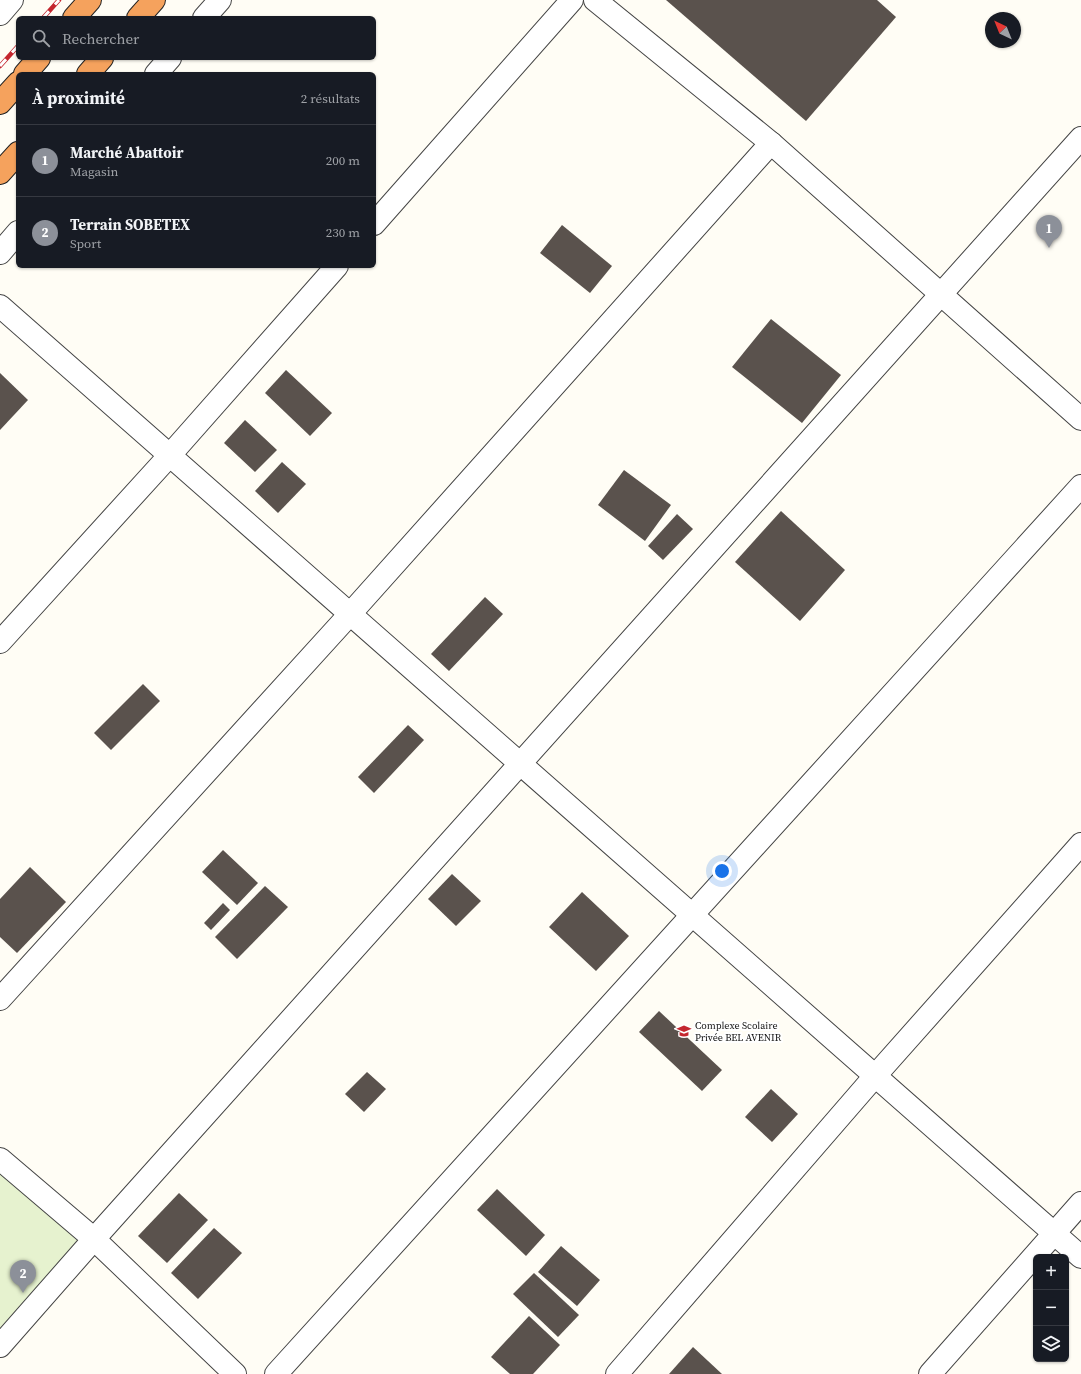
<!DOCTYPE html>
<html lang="fr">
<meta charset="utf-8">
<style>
:root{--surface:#171b24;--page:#242831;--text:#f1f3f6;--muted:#9ea1a6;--line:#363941;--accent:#8c9099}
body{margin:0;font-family:"Source Serif 4",serif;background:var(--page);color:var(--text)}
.controls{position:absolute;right:12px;bottom:12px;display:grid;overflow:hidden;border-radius:6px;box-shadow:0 1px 3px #0004}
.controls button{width:36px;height:36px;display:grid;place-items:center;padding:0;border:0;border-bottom:1px solid var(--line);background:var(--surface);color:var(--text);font:20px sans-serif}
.compass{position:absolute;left:985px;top:12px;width:36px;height:36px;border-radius:50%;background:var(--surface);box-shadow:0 1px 3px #0004;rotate:317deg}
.you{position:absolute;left:722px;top:871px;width:14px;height:14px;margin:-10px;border:3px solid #fff;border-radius:50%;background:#1a73e8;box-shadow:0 0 0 6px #1a73e833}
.badge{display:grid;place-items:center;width:26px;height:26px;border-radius:50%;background:var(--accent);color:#fff;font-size:13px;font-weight:700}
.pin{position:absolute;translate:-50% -33px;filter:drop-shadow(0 1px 2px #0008)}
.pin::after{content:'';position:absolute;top:21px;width:14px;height:12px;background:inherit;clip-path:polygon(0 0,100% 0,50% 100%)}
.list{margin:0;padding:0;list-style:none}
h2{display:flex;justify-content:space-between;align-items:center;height:52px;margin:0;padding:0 16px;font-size:17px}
h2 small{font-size:13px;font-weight:400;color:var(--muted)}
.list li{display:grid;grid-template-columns:26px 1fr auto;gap:12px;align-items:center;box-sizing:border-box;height:72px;padding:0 16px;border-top:1px solid var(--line)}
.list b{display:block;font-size:15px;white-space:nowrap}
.list p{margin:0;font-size:13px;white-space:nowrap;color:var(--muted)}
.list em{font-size:13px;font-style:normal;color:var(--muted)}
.icon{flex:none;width:22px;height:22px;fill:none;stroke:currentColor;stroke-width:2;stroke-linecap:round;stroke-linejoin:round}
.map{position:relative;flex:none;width:1081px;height:1374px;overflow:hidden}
.search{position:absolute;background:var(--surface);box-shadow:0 1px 3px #0004;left:16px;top:16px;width:360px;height:44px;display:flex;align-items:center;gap:10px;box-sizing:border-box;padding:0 14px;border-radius:6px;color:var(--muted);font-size:15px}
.panel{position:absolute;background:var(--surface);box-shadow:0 1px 3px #0004;left:16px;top:72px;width:360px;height:196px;border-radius:6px}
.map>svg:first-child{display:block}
.pitch{fill:#e6f2cf}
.building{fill:#5a524d}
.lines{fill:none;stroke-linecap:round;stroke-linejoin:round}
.minor-casing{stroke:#444;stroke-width:24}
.highway-casing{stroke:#222;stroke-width:24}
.minor{stroke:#fff;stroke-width:22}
.highway{stroke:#f5a25d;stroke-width:22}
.rail-casing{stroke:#c4262e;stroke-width:4.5}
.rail{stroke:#fff;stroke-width:3;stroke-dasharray:9;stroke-linecap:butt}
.labels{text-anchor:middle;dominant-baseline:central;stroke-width:4;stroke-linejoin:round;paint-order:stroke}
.poi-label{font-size:10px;fill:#111;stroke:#fff;text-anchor:start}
</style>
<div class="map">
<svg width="1081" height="1374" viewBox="0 0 1081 1374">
<rect width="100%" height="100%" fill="#fffdf5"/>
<path class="pitch" d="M0,1161L93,1243L0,1342Z"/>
<g class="building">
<path d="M666,0H877L896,17L806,121Z"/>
<path d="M562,225L612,266L590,293L540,253Z"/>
<path d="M771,319L841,375L802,423L732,367Z"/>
<path d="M286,370L332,413L310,436L265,393Z"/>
<path d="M0,373L28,400L0,430Z"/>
<path d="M245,420L277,450L255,472L224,443Z"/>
<path d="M282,462L306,484L278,513L255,491Z"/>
<path d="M624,470L671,505L645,541L598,505Z"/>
<path d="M781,511L845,570L800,621L735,562Z"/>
<path d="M677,514L693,529L663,560L648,546Z"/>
<path d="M485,597L503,614L449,671L431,654Z"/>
<path d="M143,684L160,701L111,750L94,733Z"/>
<path d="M408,725L424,740L374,793L358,777Z"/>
<path d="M223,850L258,883L237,905L202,872Z"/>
<path d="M30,867L66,902L17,953L0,937V899Z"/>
<path d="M452,874L481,901L456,926L428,899Z"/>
<path d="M265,886L288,907L237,959L215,937Z"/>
<path d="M582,892L629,936L596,971L549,927Z"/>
<path d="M223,903L230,910L211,930L204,923Z"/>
<path d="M659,1011L722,1070L702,1091L639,1032Z"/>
<path d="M367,1072L386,1089L364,1112L345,1094Z"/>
<path d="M771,1089L798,1114L772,1142L745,1117Z"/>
<path d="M497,1189L545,1235L526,1256L477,1210Z"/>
<path d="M179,1193L208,1220L167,1263L138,1236Z"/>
<path d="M214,1228L242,1253L198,1299L171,1273Z"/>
<path d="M561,1246L600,1280L577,1306L538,1272Z"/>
<path d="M534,1273L579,1315L558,1337L513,1294Z"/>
<path d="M529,1316L560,1345L533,1374H510L491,1357Z"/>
<path d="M693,1347L722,1374H669Z"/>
</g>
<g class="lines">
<defs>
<g id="minor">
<path d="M595,0L771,143L1081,419"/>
<path d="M0,14L12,0"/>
<path d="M204,18L220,0"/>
<path d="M156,74L170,58"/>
<path d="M374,224L572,0"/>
<path d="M0,253L18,232"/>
<path d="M0,306L1081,1257"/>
<path d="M0,642L170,455L337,266"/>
<path d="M0,999L350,614L771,143"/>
<path d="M0,1159L94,1239L235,1374"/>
<path d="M0,1346L94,1239L1081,138"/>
<path d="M276,1374L1081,486"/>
<path d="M617,1374L875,1076L1081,844"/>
<path d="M930,1374L1081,1203"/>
</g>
<g id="highway">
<path d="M74,18L90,0"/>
<path d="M138,18L154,0"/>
<path d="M25,74L39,58"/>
<path d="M88,74L102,58"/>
<path d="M0,103L18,83"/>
<path d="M0,173L18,153"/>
</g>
</defs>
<use href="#minor" class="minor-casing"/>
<use href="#highway" class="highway-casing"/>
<use href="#minor" class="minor"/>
<use href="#highway" class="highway"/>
<defs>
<g id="rail">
<path d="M43,18L59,0"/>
<path d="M0,66L18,46"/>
</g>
</defs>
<use href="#rail" class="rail-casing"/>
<use href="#rail" class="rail"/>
</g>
<defs>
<symbol id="school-bare" viewBox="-9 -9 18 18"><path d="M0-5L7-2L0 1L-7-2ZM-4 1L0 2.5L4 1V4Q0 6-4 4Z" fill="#c4262e" stroke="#fff" stroke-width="2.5" paint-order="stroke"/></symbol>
</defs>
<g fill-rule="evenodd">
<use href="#school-bare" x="674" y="1021" width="20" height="20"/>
</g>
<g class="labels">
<g class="poi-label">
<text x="695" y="1025">Complexe Scolaire<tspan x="695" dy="12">Privée BEL AVENIR</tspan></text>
</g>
</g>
</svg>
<div class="controls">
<button>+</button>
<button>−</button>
<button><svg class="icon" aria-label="layers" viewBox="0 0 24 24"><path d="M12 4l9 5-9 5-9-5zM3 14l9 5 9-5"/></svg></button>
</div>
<svg class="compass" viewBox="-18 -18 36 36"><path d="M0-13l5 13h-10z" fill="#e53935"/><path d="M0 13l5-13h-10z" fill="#9ea1a6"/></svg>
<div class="you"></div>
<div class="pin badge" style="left:1049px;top:248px">1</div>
<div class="pin badge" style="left:23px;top:1293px">2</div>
<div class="search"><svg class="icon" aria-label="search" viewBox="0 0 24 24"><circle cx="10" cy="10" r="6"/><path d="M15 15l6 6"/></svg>Rechercher</div>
<section class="panel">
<h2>À proximité<small>2 résultats</small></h2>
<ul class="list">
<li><span class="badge">1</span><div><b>Marché Abattoir</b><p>Magasin</p></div><em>200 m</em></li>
<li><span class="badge">2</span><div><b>Terrain SOBETEX</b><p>Sport</p></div><em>230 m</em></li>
</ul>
</section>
</div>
